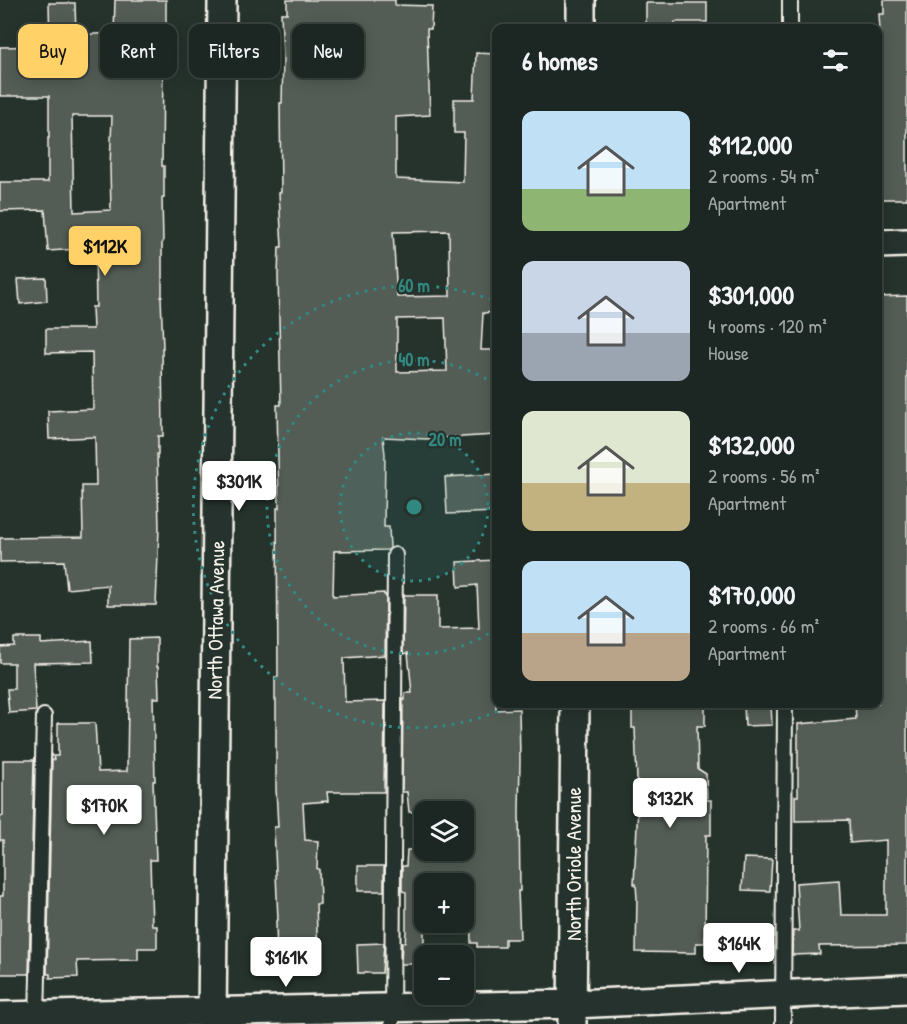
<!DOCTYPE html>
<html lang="en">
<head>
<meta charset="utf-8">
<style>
  :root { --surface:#1c2622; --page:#29322f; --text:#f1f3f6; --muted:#a0a5a5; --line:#3a4340; --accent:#ffd166 }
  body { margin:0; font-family:"Patrick Hand",sans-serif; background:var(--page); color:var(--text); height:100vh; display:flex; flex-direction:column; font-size:22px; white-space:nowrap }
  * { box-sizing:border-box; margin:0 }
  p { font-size:20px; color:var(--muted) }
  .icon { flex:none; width:33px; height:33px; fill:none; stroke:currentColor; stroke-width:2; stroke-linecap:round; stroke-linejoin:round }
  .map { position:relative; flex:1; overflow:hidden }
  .sheet { position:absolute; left:492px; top:24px; width:390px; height:684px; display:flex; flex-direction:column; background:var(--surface); border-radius:12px; box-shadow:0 3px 15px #0003,0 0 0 2px var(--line) }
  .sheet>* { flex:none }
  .guide { position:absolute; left:18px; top:24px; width:384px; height:54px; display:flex; gap:12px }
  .controls { position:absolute; left:414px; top:801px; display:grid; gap:12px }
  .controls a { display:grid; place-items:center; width:60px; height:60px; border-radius:12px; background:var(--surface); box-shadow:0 3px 15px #0003,0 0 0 2px var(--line); font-size:30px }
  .price { position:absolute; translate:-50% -51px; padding:0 14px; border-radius:6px; background:#fff; color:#222; font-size:20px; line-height:39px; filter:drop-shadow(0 2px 3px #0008) }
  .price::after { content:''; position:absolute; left:50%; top:36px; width:18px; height:14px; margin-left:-9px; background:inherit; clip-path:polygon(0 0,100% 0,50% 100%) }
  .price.current { background:var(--accent); color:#111 }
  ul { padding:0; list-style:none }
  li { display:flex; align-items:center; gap:18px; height:150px; padding:0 30px }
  li span { display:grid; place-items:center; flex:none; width:168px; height:120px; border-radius:12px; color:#555 }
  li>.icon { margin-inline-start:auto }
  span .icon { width:72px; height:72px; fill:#fffc; stroke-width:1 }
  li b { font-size:26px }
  h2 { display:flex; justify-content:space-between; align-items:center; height:72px; padding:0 30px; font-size:26px }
  .pill { padding:0 21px; border-radius:12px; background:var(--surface); box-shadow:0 3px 15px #0003,0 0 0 2px var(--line); font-size:21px; line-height:54px }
  .pill.current { background:var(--accent); color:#111 }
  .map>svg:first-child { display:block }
  .building { fill:#525c55; stroke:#f4f1e8; stroke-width:1.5; fill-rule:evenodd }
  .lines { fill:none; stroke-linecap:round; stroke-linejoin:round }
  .lane-casing { stroke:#f4f1e8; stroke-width:18 }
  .street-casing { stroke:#f4f1e8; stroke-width:32 }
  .lane { stroke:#26332d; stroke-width:14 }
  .street { stroke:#26332d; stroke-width:27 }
  .ring { fill:none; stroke:#318880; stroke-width:3; stroke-dasharray:3 6 }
  .labels { text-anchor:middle; stroke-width:4.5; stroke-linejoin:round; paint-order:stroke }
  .street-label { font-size:21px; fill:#f4f1e8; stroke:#26332d }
  .centre { fill:#318880; stroke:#26332d; stroke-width:3 }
  .ring-label { font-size:18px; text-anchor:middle; font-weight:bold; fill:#318880; stroke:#26332d; stroke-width:4.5; stroke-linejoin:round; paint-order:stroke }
</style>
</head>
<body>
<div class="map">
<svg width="907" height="1024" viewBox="0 0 907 1024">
  <rect width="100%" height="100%" fill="#26332d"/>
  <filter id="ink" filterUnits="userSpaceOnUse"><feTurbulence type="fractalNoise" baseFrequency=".0167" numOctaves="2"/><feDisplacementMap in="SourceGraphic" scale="12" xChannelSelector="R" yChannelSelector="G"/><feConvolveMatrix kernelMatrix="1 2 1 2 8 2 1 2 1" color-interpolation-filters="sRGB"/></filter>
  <g filter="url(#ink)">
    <path class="building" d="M115,0H166V64H163L162,166H164V198H162L163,242H162V296L161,297L163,348H162L163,436H158V454H157L159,528L156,605H108V585L67,589L64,561L0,562V538L83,537L82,486H96L95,437L49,439L48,411L93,409L92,352L46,353V329H93L92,307H96L95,248L48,251L45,210L0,211V182H48V138H49V96H0V47L50,46L49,3H75L76,35L114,33ZM72,116H112L110,167L111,210L74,212Z
      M287,0H395V5L432,6L431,29H427L430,115L396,117V179L463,182L464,133H454V99H474L476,53L496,54V312L483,313L481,350H496V435L426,439L383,437L385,454L384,527H389L390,548L388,550L334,551L333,596L384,593V595H386L385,655L344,658L345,702L385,701L384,792H327L328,801L303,803L305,840L318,841L317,869H319L320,904H316L318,959L277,961L276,921L278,920L274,827H278L276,788V700H275V677H278L277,508H279L277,405H281L278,276L279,247H282L279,193L281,192L280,103H282L283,58L281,13H287ZM449,231L450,296L397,297L393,232ZM445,318L447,371L397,372V319Z
      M884,0H907V199H878V52L881,51L879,14H884Z
      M646,3H707V22H675V28H646Z
      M46,278L47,301L20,304L18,279Z
      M907,296V945L819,946L820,954L792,955L793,931H799L796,883L839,880L841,915H886V840L850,843L849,820L795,821V796H798V724L856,719L855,704H878V297Z
      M496,474V512L447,514L445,477Z
      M496,560V710L519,709L520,760L519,811L520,891H518L520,939H505V947H477V943H471L470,892H464V884H424V964H401L402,942H405L406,932V892L402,891V866H406L407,850H464V812H409L407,792H402L403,700H405V693H412L408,653L403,654L404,595H438V629L479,628L477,585L458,587L457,562Z
      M14,638H41V644L92,641L93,662L33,663L36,711L9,713L7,689H14V663H0V647L14,646Z
      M157,638V667H158L159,698H153L155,781H153L156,860H150L152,926H157V948H138V960L77,961L78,977L50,978V974H47L52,760H54L53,756H58V723H95L98,772L127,771L129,639Z
      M632,704H683V706H705V726H697L698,769L706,774L707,800H711V835H706L705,943H696V953L636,952L637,899L636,884H634L638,806L635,728H632Z
      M744,704H771L772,725L745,726Z
      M3,760H34L29,974H0V896H3V840H0V817L3,816Z
      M744,858L772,859L770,891L742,890Z
      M358,866H384V891H358Z
      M749,930H775L774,955H748Z
      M384,943L382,973H358L357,944Z"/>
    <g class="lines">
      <defs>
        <path id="lane" d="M790,28V0
          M37,1020L44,716
          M392,1024L395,555
          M783,1024L785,704"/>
        <path id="street" d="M581,28V0
          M878,244L907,243
          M0,1016L573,1004L907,989
          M212,1024L222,0
          M572,1024L575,704"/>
      </defs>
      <use href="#lane" class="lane-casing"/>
      <use href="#street" class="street-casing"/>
      <use href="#lane" class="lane"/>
      <use href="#street" class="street"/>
    </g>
  </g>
  <circle cx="414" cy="507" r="74" fill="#318880" fill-opacity=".12"/>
  <g class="ring">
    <circle cx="414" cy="507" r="74"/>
    <path d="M496 629A147 147 0 1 1 496 385"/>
    <path d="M514 704A221 221 0 1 1 495 301"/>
  </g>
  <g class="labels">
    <g class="street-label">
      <text transform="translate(216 620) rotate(-89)" y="7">North Ottawa Avenue</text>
      <text transform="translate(574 864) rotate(-90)" y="7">North Oriole Avenue</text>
    </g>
  </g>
  <circle cx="414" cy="507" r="9" class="centre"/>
  <g class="ring-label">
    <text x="414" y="292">60 m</text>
    <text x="414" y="366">40 m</text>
    <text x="445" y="446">20 m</text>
  </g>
</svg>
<div class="controls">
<a><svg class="icon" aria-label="layers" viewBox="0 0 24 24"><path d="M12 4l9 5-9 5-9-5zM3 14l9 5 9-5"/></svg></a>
<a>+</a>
<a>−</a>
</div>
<b class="price current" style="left:105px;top:277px">$112K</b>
<b class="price" style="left:239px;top:512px">$301K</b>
<b class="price" style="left:670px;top:829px">$132K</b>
<b class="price" style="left:104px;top:836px">$170K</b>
<b class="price" style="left:739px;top:974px">$164K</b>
<b class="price" style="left:286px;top:988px">$161K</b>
<div class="guide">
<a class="pill current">Buy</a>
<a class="pill">Rent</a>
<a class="pill">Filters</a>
<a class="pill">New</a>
</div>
<section class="sheet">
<h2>6 homes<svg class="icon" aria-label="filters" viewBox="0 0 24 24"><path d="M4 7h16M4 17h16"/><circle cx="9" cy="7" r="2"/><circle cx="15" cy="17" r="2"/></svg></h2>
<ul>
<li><span style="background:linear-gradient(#bfe0f5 65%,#8fb573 0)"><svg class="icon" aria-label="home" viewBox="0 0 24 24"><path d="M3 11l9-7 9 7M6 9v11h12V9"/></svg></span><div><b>$112,000</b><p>2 rooms · 54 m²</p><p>Apartment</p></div></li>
<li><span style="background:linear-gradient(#c9d6e8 60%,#9aa5b1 0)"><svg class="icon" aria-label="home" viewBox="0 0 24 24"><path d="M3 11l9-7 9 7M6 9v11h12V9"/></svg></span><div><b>$301,000</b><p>4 rooms · 120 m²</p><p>House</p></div></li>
<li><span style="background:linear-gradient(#dfe7d0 60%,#c2b280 0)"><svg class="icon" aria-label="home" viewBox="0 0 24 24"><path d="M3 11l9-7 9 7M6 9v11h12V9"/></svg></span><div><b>$132,000</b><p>2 rooms · 56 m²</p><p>Apartment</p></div></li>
<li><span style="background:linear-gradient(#bfe0f5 60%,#b9a48a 0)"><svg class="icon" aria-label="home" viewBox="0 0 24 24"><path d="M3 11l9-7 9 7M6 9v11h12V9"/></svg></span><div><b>$170,000</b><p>2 rooms · 66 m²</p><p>Apartment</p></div></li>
</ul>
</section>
</div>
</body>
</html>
